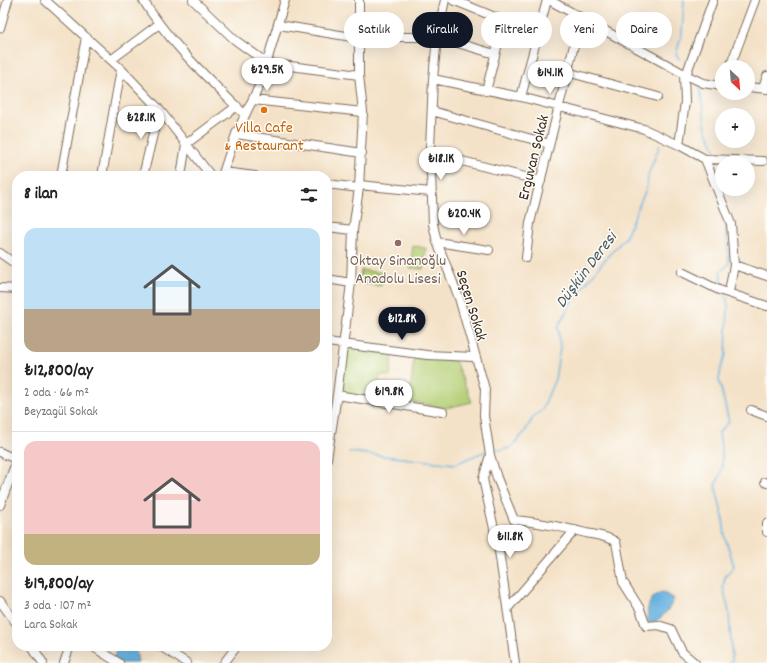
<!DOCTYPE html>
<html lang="tr">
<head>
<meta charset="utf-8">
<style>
  :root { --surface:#fff; --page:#f6f6f6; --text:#222; --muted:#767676; --line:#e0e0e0; --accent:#111827 }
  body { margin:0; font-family:Dekko,sans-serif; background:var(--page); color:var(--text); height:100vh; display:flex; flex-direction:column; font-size:15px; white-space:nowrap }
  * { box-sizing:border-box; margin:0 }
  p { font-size:13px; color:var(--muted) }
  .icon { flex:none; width:22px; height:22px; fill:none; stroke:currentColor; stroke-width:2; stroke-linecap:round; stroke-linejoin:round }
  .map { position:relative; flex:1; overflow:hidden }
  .sheet { position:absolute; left:12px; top:171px; width:320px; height:480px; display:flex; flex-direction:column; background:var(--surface); border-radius:16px; box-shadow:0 4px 16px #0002 }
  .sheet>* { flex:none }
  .hud { position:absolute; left:344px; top:12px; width:363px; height:36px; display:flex; gap:8px }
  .needle { width:26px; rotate:154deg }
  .fabs { position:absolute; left:715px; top:60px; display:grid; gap:8px }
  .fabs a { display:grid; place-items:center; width:40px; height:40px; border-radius:50%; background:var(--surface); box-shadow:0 4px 16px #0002; font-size:20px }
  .price { position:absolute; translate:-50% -34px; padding:0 9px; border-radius:14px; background:#fff; color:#222; font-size:13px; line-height:26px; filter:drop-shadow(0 1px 2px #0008) }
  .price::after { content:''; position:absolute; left:50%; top:24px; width:12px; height:9px; margin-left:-6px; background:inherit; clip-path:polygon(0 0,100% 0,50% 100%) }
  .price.selected { background:var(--accent); color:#fff }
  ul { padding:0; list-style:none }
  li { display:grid; align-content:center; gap:8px; height:212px; padding:0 12px }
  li+li { border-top:1px solid var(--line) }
  li span { display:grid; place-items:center; height:124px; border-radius:12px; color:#555 }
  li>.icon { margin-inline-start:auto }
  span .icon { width:72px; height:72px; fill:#fffc; stroke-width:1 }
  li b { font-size:17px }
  h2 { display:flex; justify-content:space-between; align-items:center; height:48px; padding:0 12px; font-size:17px }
  .chip { padding:0 14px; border-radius:18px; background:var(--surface); box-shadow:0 4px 16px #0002; font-size:14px; line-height:36px }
  .chip.selected { background:var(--accent); color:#fff }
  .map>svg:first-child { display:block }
  .green { fill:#b3cf75; stroke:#777c4a }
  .water { fill:#69b2e1; stroke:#526e80 }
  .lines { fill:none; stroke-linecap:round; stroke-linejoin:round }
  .stream { stroke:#69b2e1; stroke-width:1.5 }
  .minor-casing { stroke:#7c6a5a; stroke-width:10 }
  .minor { stroke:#fff; stroke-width:8 }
  .food-dot { fill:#e8710a; stroke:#fdfcf7; stroke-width:1.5 }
  .education-dot { fill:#8d6e63; stroke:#fdfcf7; stroke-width:1.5 }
  .labels { text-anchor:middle; stroke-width:3; stroke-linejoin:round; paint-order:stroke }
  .food-label { font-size:16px; fill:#c56008; stroke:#fdfcf7 }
  .street-label { font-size:16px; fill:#3b2a1e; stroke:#fdfcf7 }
  .education-label { font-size:16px; fill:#785e54; stroke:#fdfcf7 }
  .water-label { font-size:17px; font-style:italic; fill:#4b5a62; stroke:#fdfcf7 }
</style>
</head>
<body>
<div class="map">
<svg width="767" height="663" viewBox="0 0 767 663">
  <rect width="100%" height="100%" fill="#fdfcf7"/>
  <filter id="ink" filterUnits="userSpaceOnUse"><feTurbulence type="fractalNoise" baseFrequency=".025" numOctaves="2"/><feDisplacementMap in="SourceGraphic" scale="8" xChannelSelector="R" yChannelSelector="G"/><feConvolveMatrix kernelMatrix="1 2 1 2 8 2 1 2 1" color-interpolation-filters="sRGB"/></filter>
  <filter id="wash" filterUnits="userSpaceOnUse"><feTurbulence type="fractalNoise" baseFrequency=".012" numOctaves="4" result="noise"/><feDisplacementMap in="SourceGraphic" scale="16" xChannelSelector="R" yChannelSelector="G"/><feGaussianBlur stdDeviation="0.9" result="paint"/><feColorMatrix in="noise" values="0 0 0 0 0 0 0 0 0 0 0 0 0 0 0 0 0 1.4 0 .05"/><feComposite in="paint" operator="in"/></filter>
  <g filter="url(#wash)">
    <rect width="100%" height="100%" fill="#f4e2c8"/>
    <path class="green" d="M413,246L426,248L423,269L410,268Z
      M361,270L383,273L381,286L359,283Z
      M345,347L393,354L390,376L380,375L376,398L347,395L340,391Z
      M414,357L455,361L472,402L446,408L409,402Z"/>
    <path class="water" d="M662,592L674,599C669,610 661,621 649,623C645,611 649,596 662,592Z
      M122,646H133L136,650L138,663H112L116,651Z"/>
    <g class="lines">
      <path class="stream" d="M679,59L676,54L682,33L684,0
        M700,88L706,129L715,148V155
        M715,163L719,183
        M724,288L720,272L729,264L725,218
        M726,295L728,306L726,354L721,368L719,380L729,422L719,432C721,451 727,468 715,485L723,517L725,537L734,566L725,577L723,587L729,612L732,660L730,663
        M491,449L501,450L510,448L524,433L534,416L542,410L555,379L560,348L558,327L572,301L607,257L625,238L647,187L648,175L660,145
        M349,452L455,464L486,451"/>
    </g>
  </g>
  <g filter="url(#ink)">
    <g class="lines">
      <defs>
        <path id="minor" d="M45,0L121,69L159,109L211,176
          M143,0C170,44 209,79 245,115
          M193,0L235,40L267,63L359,75
          M445,0L437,37L433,79L430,148L433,224L437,242L459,298L485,389L484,416L490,455L497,478L514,520C539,522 562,527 586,533C596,535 607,536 616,542L623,582L640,609L646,626L658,625L671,629L682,652L695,663
          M453,0L537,34
          M549,0L686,75L703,83L722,86
          M279,25L352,37H437L495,54
          M0,28L8,0
          M111,60L159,24
          M730,67L755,0
          M567,72L658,97
          M686,75L713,0
          M433,79L521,97L644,129L679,145L705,159L731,224L734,265L729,292
          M748,87L767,89
          M763,88L767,76
          M486,91L504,20
          M521,97L547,0
          M253,100L363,112
          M432,111L549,144
          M236,134L362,153
          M679,145L685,102L684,74
          M430,153L541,181
          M705,159L763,161
          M224,172L255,176
          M61,176L86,37
          M102,176L121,69
          M143,176L159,109
          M181,176L186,144L237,106
          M222,176L236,134L261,82L285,0
          M327,184L359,188
          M359,185L431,192
          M327,227L353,230
          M437,242L489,250
          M0,253L17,265
          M526,258L530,223L581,17
          M734,265L767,276
          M682,272L719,290L767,306
          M327,279L351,283
          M0,288L17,289
          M327,342L427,355L475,357
          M337,395L443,412
          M751,410L767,416
          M0,452L17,460
          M490,455L483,479L499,551L515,663
          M327,459L337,395L351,283L353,230L359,188L363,112L359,75V0
          M765,482L767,483
          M0,505L17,460
          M767,523V532
          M0,601L17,624
          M508,608L575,530
          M32,646L43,663
          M92,646L119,663
          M160,646L187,663
          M64,663L70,646
          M224,663L237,646"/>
      </defs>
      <use href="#minor" class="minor-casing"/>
      <use href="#minor" class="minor"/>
    </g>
  </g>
  <circle class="food-dot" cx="264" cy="110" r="4"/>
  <circle class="education-dot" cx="398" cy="243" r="4"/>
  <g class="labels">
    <g class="food-label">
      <text x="264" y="132">Villa Cafe<tspan x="264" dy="18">&amp; Restaurant</tspan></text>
    </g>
    <g class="street-label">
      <text transform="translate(532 157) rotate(-76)" y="6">Erguvan Sokak</text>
      <text transform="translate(473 305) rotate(73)" y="6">Seçen Sokak</text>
    </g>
    <g class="education-label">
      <text x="398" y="265">Oktay Sinanoğlu<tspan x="398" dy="18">Anadolu Lisesi</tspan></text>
    </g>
    <g class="water-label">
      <text transform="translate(585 269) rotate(-53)" y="6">Düşkün Deresi</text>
    </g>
  </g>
</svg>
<div class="fabs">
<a><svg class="needle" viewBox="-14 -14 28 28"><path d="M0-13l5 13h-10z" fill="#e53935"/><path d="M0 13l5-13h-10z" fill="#767676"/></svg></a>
<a>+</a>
<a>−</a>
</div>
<b class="price" style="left:267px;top:92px">₺29.5K</b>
<b class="price" style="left:550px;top:95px">₺14.1K</b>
<b class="price" style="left:141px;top:140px">₺28.1K</b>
<b class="price" style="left:441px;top:181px">₺18.1K</b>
<b class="price" style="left:464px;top:236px">₺20.4K</b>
<b class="price selected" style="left:402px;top:341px">₺12.8K</b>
<b class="price" style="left:389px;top:414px">₺19.8K</b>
<b class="price" style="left:510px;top:559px">₺11.8K</b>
<div class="hud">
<a class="chip">Satılık</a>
<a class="chip selected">Kiralık</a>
<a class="chip">Filtreler</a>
<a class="chip">Yeni</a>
<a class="chip">Daire</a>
</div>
<section class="sheet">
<h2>8 ilan<svg class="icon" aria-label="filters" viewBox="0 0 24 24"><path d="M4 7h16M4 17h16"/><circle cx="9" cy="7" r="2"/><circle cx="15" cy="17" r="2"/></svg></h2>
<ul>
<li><span style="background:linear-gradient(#bfe0f5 65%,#b9a48a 0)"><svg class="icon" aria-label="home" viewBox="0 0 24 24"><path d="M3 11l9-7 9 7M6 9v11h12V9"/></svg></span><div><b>₺12,800/ay</b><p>2 oda · 66 m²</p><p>Beyzagül Sokak</p></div></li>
<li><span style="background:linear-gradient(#f6c9c9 75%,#c2b280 0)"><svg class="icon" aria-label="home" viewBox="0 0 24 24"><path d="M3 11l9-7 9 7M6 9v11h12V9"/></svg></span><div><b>₺19,800/ay</b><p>3 oda · 107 m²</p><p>Lara Sokak</p></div></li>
</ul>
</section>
</div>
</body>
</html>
